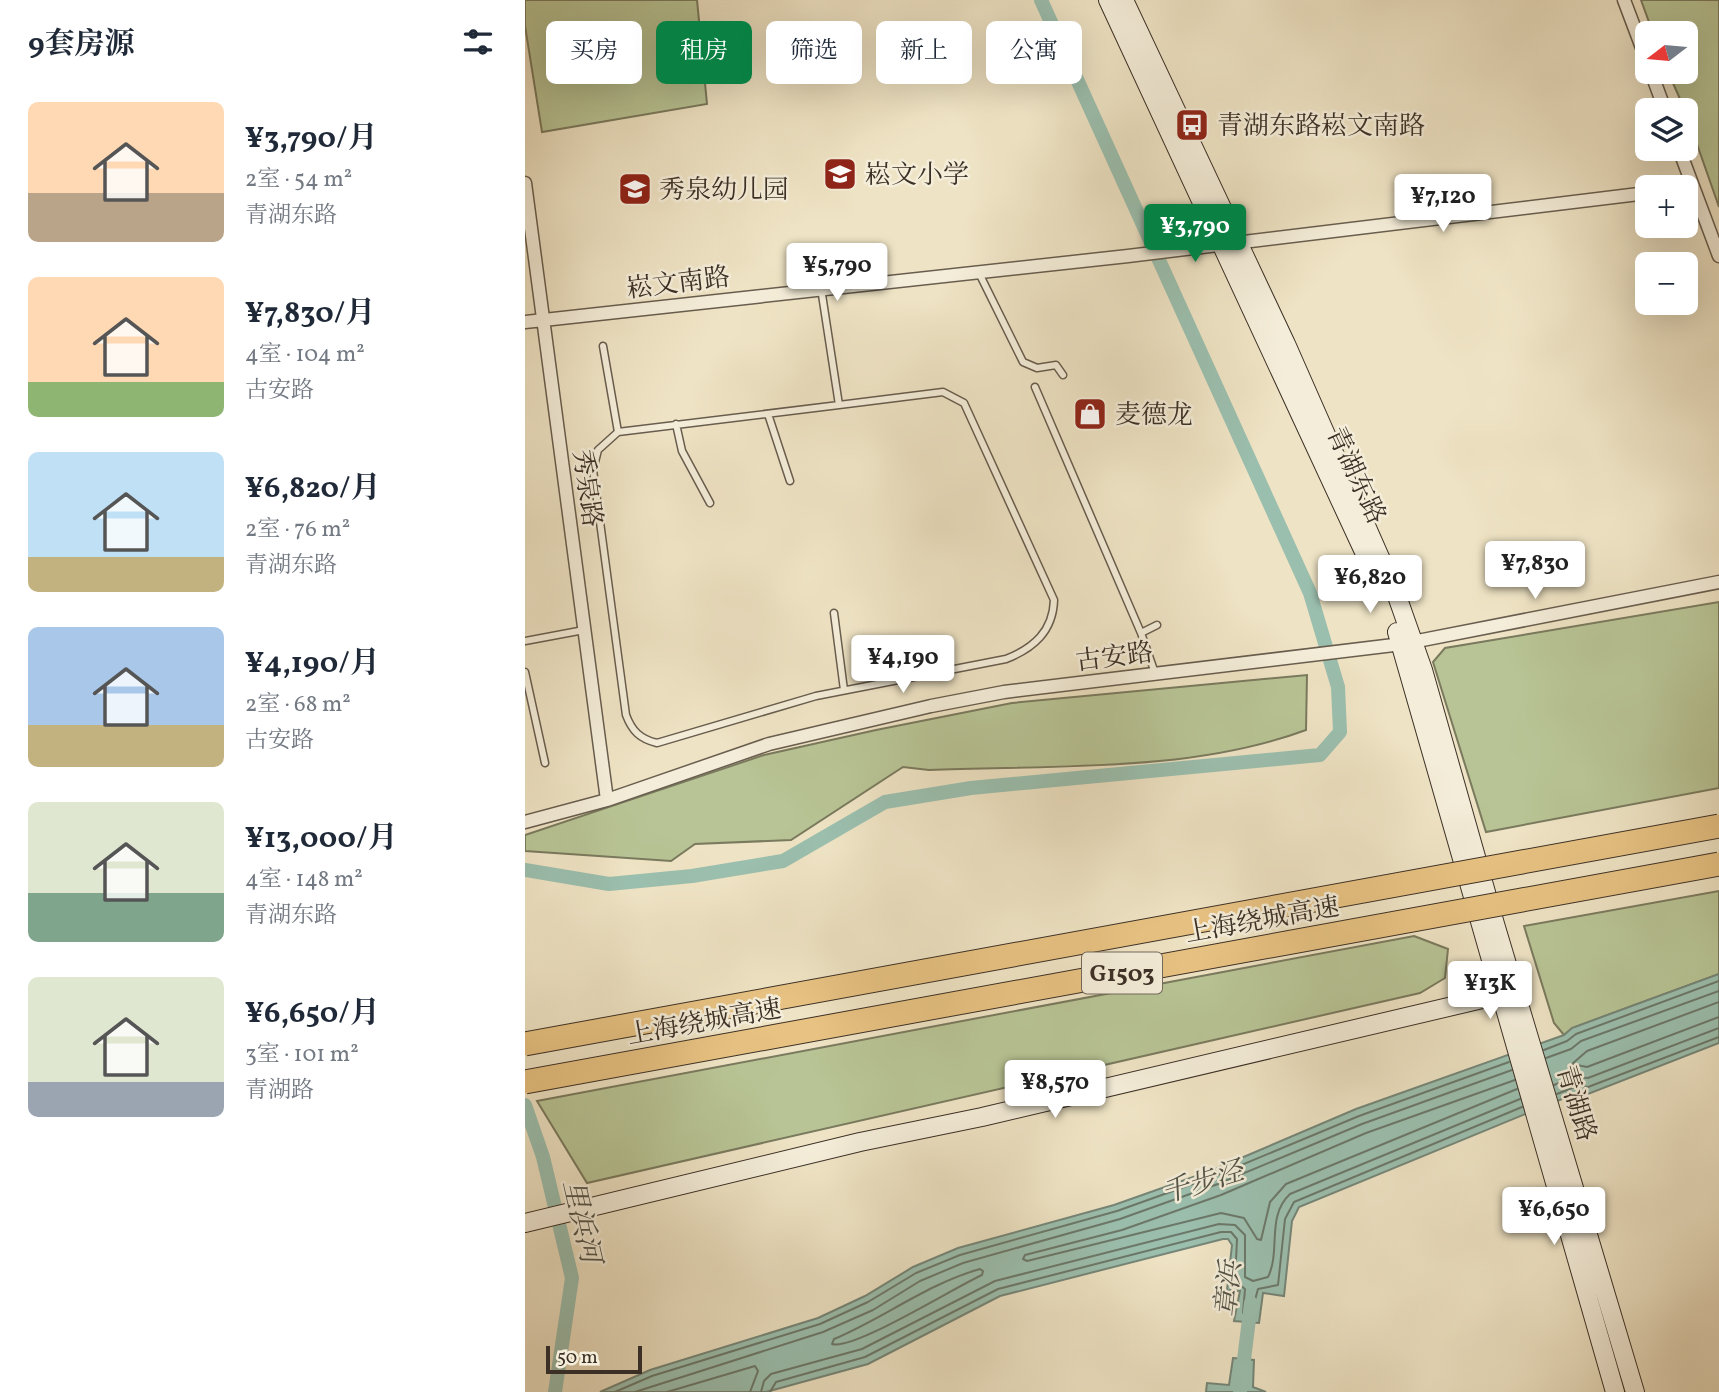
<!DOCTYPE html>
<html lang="zh">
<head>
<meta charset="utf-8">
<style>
  :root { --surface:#fff; --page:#f2f2f3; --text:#1f2937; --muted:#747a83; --accent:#0b8043 }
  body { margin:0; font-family:Vollkorn,"Noto Serif SC",serif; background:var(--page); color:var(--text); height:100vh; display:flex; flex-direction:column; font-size:26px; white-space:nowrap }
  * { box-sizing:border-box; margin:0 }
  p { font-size:23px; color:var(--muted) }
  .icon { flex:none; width:38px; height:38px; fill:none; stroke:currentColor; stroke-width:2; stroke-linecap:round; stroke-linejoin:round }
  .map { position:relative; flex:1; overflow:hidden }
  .details { display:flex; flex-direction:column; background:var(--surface); width:525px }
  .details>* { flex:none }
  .top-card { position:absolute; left:21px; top:21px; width:665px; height:63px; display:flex; gap:14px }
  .needle { width:46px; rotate:254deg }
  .controls { position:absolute; left:1110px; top:21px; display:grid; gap:14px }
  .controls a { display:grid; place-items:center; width:63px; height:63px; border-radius:10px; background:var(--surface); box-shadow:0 7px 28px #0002; font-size:35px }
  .scale { position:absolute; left:21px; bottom:18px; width:96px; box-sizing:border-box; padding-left:7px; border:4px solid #3c3026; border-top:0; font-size:19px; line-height:24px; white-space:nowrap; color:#3c3026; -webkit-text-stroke:5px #f4edd9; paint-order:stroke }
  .price { position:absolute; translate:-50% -60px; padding:0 16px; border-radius:7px; background:#fff; color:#222; font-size:23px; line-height:46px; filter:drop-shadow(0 2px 4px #0008) }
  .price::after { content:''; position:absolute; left:50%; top:42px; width:21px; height:16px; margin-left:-10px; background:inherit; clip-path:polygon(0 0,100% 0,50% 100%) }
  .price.selected { background:var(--accent); color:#fff }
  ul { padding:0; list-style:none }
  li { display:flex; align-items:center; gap:21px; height:175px; padding:0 28px }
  li span { display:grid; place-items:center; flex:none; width:196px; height:140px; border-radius:10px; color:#555 }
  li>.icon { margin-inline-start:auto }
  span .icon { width:84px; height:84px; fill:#fffc; stroke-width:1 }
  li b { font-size:30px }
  h2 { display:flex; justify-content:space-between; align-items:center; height:84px; padding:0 28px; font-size:30px }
  .chip { padding:0 24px; border-radius:10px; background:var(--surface); box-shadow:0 7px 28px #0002; font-size:24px; line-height:63px }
  .chip.selected { background:var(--accent); color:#fff }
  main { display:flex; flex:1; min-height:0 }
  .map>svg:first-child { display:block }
  .green { fill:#b8c495; stroke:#7a7a5e; stroke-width:2 }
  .water { fill:#9bbfae; stroke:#758678; stroke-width:2 }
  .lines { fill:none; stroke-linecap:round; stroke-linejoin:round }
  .shore { stroke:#6c786a; stroke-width:2 }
  .canal { stroke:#9bbfae; stroke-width:14 }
  .lane-casing { stroke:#685d4e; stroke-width:9 }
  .street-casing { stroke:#685d4e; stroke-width:15 }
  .secondary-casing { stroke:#3c3026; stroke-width:20 }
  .lane { stroke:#f4edd9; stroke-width:6 }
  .street { stroke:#f4edd9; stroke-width:12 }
  .secondary { stroke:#f4edd9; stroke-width:18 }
  .highway-bridge-casing { stroke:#3c3026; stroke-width:25; stroke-linecap:butt }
  .highway-bridge { stroke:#e7c282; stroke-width:23 }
  .labels { text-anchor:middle; stroke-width:5; stroke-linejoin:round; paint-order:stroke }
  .shield { fill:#f4edd9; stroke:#73695c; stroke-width:2 }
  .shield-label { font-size:24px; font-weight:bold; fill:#3c3026 }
  .poi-label { font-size:26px; fill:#3c3026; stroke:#f4edd9; text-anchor:start }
  .street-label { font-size:26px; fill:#3c3026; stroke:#f4edd9 }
  .water-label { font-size:28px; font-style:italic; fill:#545448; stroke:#f4edd9 }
</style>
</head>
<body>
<main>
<section class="details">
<h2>9套房源<svg class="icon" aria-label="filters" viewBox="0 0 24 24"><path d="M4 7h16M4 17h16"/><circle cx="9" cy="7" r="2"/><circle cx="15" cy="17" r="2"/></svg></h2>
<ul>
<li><span style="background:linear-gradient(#ffd9b3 65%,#b9a48a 0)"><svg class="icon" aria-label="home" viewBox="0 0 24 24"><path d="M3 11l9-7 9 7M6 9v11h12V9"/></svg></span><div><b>¥3,790/月</b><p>2室 · 54 m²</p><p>青湖东路</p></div></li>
<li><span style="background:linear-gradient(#ffd9b3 75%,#8fb573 0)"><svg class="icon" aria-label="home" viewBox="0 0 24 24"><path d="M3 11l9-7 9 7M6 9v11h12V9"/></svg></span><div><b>¥7,830/月</b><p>4室 · 104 m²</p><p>古安路</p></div></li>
<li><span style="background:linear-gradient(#bfe0f5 75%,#c2b280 0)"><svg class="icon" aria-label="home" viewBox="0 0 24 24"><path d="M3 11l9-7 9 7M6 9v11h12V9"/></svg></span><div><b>¥6,820/月</b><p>2室 · 76 m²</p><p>青湖东路</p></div></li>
<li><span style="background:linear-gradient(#a9c7e8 70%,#c2b280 0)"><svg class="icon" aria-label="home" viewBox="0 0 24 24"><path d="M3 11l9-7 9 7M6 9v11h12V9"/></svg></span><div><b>¥4,190/月</b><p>2室 · 68 m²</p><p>古安路</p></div></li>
<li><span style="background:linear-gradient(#dfe7d0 65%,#7fa58c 0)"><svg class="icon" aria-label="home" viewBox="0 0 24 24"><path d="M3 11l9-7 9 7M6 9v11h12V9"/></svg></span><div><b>¥13,000/月</b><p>4室 · 148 m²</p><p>青湖东路</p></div></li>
<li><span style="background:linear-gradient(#dfe7d0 75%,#9aa5b1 0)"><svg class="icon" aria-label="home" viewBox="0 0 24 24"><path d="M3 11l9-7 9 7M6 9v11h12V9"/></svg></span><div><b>¥6,650/月</b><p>3室 · 101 m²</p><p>青湖路</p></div></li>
</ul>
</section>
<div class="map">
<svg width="1194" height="1392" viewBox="0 0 1194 1392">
  <rect width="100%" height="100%" fill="#eee3c4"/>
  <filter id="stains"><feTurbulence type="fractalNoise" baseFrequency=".00286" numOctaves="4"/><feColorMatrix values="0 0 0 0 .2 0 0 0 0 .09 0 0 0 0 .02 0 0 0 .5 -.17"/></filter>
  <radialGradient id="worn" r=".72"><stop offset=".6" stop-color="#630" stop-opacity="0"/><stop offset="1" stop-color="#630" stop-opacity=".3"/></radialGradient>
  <path class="green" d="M0,0H172L182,104L17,132L0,26Z
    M1116,0H1194V207L1160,110L1143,72H1160V33H1128Z
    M1194,602V788L961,832L908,662L920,648Z
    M782,675L781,730C665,773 526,765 404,770L378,767L266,840L170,844L146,861L0,851V835L239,755L351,730L487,703Z
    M1194,891V974L1047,1028L1039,1035L1029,1023L999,926Z
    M889,936L923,949L920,978L895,993L62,1183L12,1101Z"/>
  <path class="water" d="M1194,974V1043L1063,1094L1054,1092L774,1207L767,1221L759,1296L738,1293L734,1323L709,1321L715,1291L702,1290L707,1245L703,1239H698L475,1296L343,1364L241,1392H75L125,1370L293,1318L340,1296L388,1267L433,1248L589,1205L688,1170L831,1109L1039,1035L1047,1028Z
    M708,1358L729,1360L728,1387L741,1392H681L682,1383L704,1385Z"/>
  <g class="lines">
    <path class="shore" d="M1194,1002L1062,1051L1047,1064L1062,1067L1194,1017
      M1019,1050L1042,1041L1051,1034L1194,981
      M1021,1058L1046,1049L1056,1041L1194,991
      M990,1080L841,1133L696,1195L597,1230L500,1255L498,1259L502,1261L696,1213L719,1218L732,1239L736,1240L745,1202L761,1184L992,1089
      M1029,1085L1050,1077L1063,1078L1194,1028
      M1032,1094L1052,1086L1063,1087L1194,1037
      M455,1269L458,1271L457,1275C430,1287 328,1351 307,1344L309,1339C359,1318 402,1284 455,1269Z
      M90,1392L127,1376L295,1324L343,1302L391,1273L435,1255L592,1211L690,1176L834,1116L984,1062
      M110,1392L298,1332L348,1310L395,1281L438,1263L595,1219L693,1184L837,1124L987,1070
      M142,1392L230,1366L233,1371L225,1392
      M236,1392L239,1381L246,1374L337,1349L470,1281L694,1224L710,1225L720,1235V1277L728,1281L743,1277C756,1251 741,1216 765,1194L995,1099
      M245,1392L251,1382L340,1357L473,1289L696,1232H706L712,1239L710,1281L720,1289L718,1313L726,1315L733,1289L753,1285L760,1219L769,1202L997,1107"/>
    <path class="canal" d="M0,870L84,884L167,876L258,861L360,802L446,788L795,755L815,732L813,687L785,593L516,0
      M0,1105L18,1157L47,1278L30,1392
      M715,1392L726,1303"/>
    <defs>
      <path id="lane" d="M453,271L498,362L512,368L531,365L538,375
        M296,288L314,405L418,392L439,403L529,600C528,631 509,648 481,659L291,696L132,743C115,739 107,731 101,715L68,470L73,450L93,432L314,405
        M78,346L93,432
        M510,387L616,633
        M243,414L265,481
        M151,424L157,451L185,503
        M309,613L319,690
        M0,641L59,630
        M0,672L20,763
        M630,673L616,633L632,625"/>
      <path id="street" d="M1099,0L1122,61
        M1126,72L1140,110
        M1154,149L1194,256
        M0,183L82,800
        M0,322L603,256L1122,193
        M0,822L82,800L244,744L406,706L479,692L877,644L1194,582"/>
      <path id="secondary" d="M583,0L840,554
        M599,0L761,344L872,596L898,670L970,924L1110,1392
        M872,632L1090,1392
        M0,1223L335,1142L457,1117L987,992"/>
    </defs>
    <use href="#lane" class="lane-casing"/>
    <use href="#street" class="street-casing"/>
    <use href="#secondary" class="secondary-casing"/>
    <use href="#lane" class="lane"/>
    <use href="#street" class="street"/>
    <use href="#secondary" class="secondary"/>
    <defs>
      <path id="highway-bridge" d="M0,1044L1194,826
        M0,1082L1194,864"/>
    </defs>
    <use href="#highway-bridge" class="highway-bridge-casing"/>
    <use href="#highway-bridge" class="highway-bridge"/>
  </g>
  <defs>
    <symbol id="bus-square" viewBox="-11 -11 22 22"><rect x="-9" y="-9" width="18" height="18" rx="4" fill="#8f2418" stroke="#f4edd9"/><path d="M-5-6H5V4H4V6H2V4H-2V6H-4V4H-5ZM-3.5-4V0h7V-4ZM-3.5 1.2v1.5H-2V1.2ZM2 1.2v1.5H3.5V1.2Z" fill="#fff"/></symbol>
    <symbol id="school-square" viewBox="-11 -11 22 22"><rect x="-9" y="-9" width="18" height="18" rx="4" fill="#8f2418" stroke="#f4edd9"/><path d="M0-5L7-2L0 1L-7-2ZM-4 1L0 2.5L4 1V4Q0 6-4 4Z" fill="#fff"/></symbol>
    <symbol id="shop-square" viewBox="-11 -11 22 22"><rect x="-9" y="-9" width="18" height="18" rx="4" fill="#8f2418" stroke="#f4edd9"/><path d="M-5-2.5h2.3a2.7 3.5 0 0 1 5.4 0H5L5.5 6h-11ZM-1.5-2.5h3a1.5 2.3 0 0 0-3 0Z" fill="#fff"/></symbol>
  </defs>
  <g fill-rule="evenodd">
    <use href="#bus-square" x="648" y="106" width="38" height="38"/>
    <use href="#school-square" x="296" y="155" width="38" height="38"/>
    <use href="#school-square" x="91" y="170" width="38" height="38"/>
    <use href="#shop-square" x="546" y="395" width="38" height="38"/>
  </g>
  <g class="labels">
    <rect class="shield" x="557" y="952.5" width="80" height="41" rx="5"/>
    <g class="shield-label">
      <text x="597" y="981">G1503</text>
    </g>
    <g class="poi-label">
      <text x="692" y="134">青湖东路崧文南路</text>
      <text x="340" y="183">崧文小学</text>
      <text x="134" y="198">秀泉幼儿园</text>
      <text x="590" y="423">麦德龙</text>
    </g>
    <g class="street-label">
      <text transform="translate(153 282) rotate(-7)" y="9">崧文南路</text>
      <text transform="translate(832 475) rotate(65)" y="9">青湖东路</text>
      <text transform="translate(63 488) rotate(82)" y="9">秀泉路</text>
      <text transform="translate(589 656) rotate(-7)" y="9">古安路</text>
      <text transform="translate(737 919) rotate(-10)" y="9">上海绕城高速</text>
      <text transform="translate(179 1021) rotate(-10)" y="9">上海绕城高速</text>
      <text transform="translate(1052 1103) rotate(73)" y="9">青湖路</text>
    </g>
    <g class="water-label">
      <text transform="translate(677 1181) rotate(-17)" y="10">千步泾</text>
      <text transform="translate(58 1221) rotate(77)" y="10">里浜河</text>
      <text transform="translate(702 1289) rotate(-84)" y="10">章浜</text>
    </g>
  </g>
  <rect width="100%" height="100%" filter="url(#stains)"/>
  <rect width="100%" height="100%" fill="url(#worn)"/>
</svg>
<div class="controls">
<a><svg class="needle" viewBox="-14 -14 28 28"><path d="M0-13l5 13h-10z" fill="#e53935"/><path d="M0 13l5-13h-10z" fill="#747a83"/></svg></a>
<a><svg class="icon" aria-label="layers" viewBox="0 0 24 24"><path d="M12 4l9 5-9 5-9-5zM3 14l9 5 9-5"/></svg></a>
<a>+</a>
<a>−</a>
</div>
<div class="scale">50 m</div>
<b class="price" style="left:918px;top:234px">¥7,120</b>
<b class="price selected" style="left:670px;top:264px">¥3,790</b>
<b class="price" style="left:312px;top:303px">¥5,790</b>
<b class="price" style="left:1010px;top:601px">¥7,830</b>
<b class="price" style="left:845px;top:615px">¥6,820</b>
<b class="price" style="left:378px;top:695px">¥4,190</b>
<b class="price" style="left:965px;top:1021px">¥13K</b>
<b class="price" style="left:530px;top:1120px">¥8,570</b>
<b class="price" style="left:1029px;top:1247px">¥6,650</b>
<div class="top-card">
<a class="chip">买房</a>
<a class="chip selected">租房</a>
<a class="chip">筛选</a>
<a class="chip">新上</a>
<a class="chip">公寓</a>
</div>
</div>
</main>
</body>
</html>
